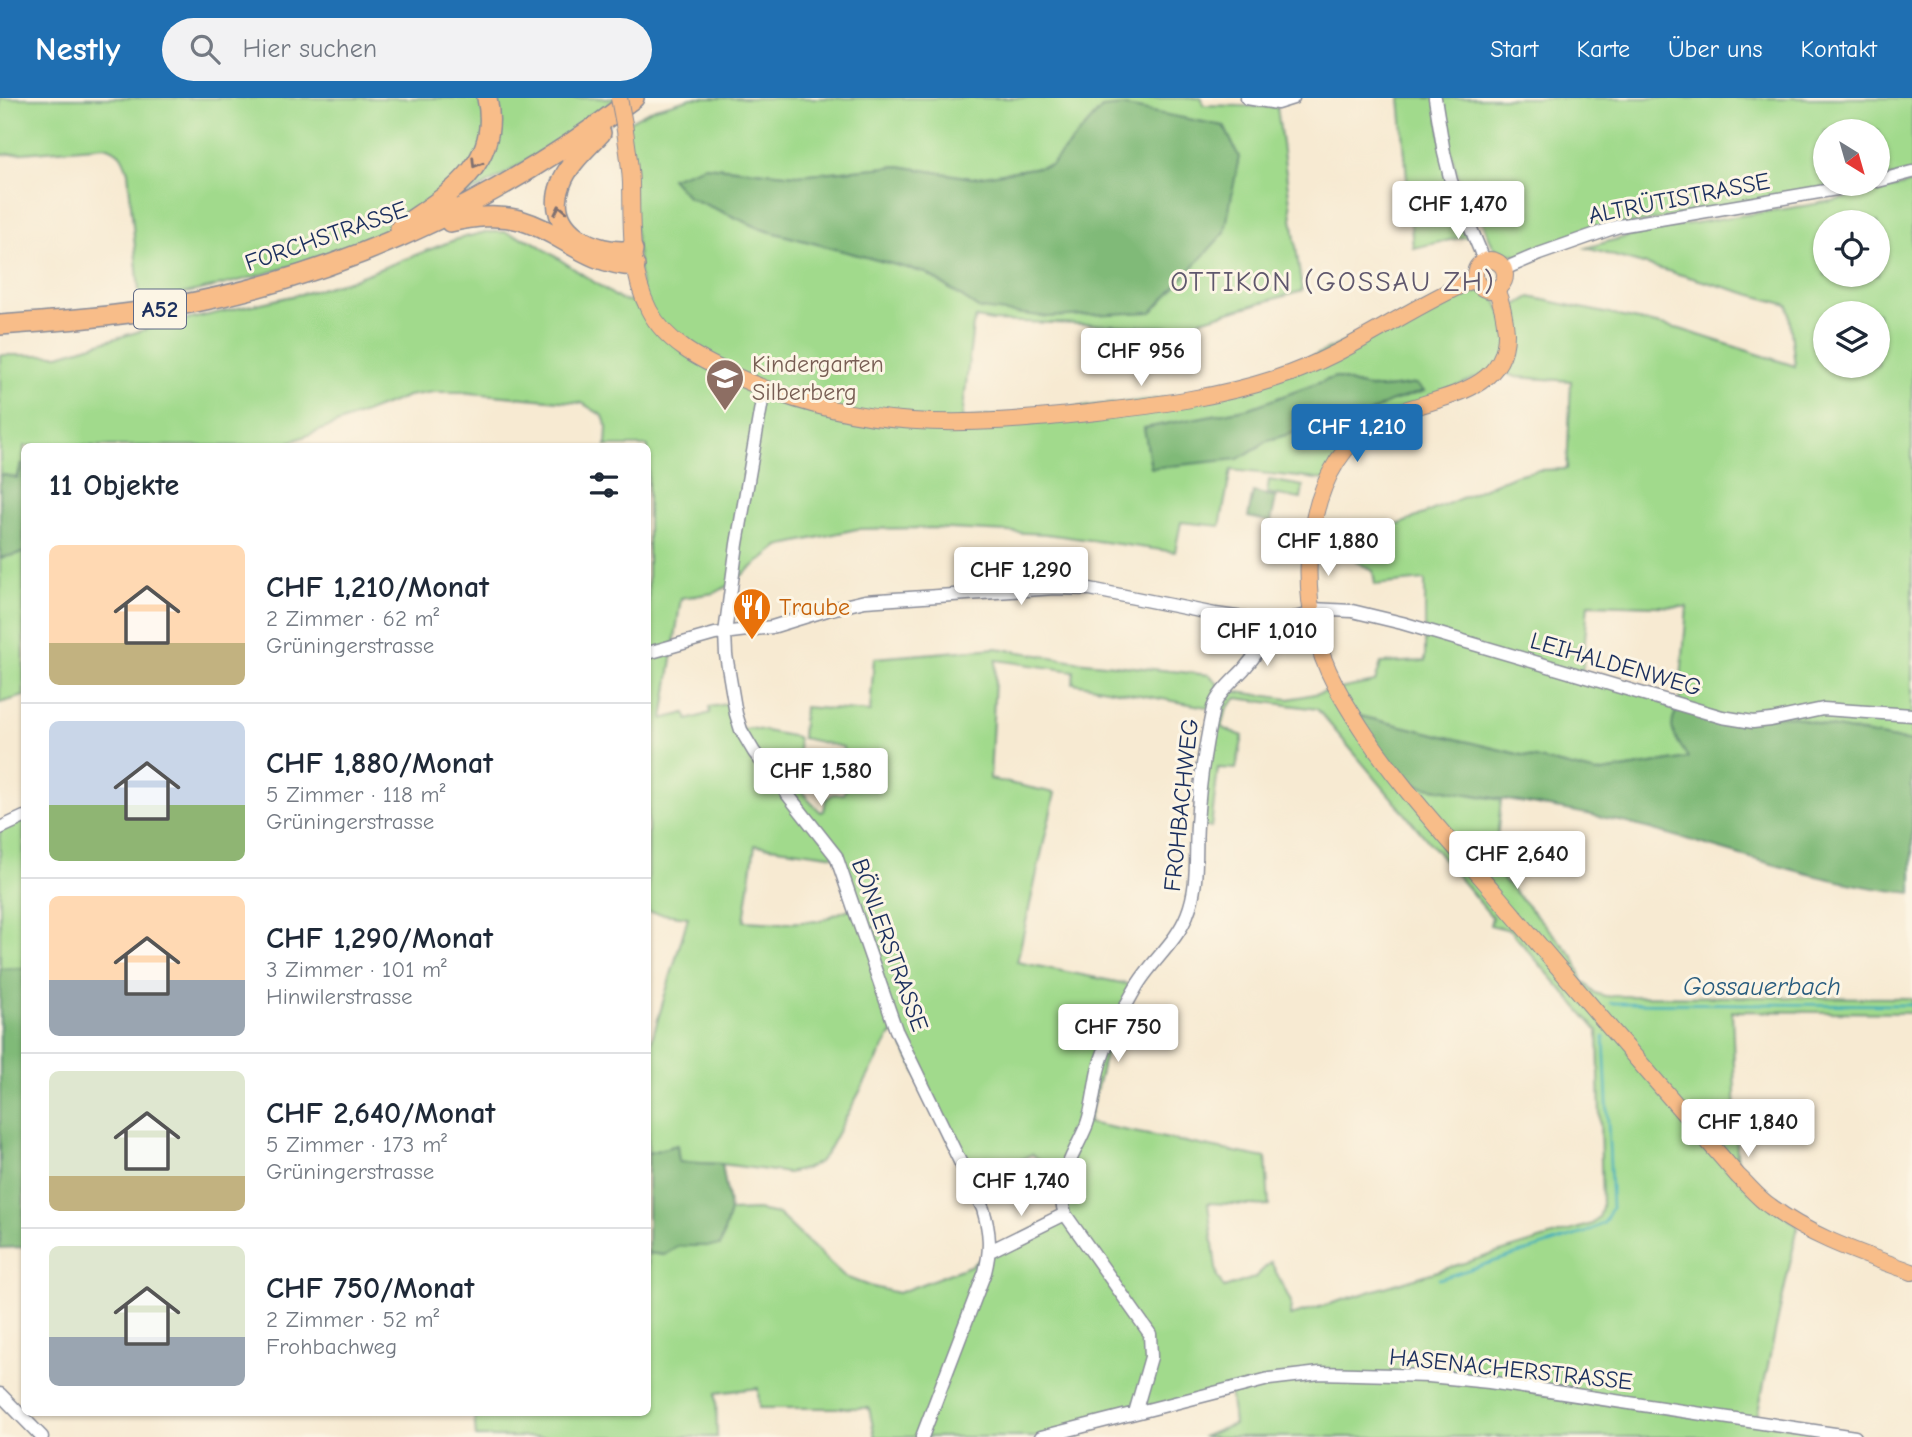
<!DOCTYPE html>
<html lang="de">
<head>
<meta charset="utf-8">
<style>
  :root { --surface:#fff; --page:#f2f2f3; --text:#1f2937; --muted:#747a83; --line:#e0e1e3; --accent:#1f6fb2 }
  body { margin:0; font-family:"Comic Neue",sans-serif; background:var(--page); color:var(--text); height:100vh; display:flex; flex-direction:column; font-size:26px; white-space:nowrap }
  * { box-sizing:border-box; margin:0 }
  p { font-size:23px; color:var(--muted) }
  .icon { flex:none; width:38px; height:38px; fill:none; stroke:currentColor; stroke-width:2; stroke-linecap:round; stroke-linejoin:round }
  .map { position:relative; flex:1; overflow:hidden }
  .sheet { position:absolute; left:21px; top:345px; width:630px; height:973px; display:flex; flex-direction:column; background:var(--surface); border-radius:10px; box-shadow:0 2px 5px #0004 }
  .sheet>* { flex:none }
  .needle { width:46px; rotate:143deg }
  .controls { position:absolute; left:1813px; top:21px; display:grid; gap:14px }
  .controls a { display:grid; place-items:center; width:77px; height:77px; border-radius:50%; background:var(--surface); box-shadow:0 2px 5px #0004; font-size:35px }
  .price { position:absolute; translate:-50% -60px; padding:0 16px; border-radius:7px; background:#fff; color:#222; font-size:23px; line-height:46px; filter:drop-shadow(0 2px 4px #0008) }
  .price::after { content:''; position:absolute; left:50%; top:42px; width:21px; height:16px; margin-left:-10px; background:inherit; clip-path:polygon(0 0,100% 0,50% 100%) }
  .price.active { background:var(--accent); color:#fff }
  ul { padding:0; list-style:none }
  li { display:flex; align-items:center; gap:21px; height:175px; padding:0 28px }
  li+li { border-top:2px solid var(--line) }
  li span { display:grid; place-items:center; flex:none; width:196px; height:140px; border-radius:10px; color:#555 }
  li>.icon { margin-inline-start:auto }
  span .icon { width:84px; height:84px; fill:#fffc; stroke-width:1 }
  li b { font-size:30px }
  h2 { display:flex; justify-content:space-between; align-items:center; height:84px; padding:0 28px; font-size:30px }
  header { display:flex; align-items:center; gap:42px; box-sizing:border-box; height:98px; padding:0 35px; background:var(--accent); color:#fff }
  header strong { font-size:33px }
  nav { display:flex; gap:38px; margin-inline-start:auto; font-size:24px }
  .search { width:490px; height:63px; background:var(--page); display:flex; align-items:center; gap:18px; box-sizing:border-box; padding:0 24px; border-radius:38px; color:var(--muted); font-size:26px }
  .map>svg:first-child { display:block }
  .green { fill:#a1da8c; stroke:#5e8475; stroke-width:2; fill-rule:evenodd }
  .forest { fill:#80ba78; stroke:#4e746b; stroke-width:2 }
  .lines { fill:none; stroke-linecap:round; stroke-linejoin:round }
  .stream { stroke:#3dadba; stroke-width:2.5 }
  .minor-casing { stroke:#898c98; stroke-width:15 }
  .major-casing { stroke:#898c98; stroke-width:18 }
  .highway-casing { stroke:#898c98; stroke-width:22 }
  .minor { stroke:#fff; stroke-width:12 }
  .major { stroke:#f8bd89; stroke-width:16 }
  .highway { stroke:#f8bd89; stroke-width:19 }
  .major-bridge-casing { stroke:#898c98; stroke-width:18; stroke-linecap:butt }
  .major-bridge { stroke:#f8bd89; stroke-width:16 }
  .oneway { stroke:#7e6f71 }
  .labels { text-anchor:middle; stroke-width:6; stroke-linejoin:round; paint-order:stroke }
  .shield { fill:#fcf5e5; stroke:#5e6a86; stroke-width:2 }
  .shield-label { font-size:23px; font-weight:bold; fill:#1b2f5e }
  .street-label { font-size:24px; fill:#1b2f5e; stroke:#fcf5e5 }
  .education-label { font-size:24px; fill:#785e54; stroke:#fcf5e5; text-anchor:start }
  .food-label { font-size:24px; fill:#c56008; stroke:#fcf5e5; text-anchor:start }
  .water-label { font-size:26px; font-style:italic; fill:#275b7e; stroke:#fcf5e5 }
  .quarter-label { font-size:28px; letter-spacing:2px; fill:#5f576d; stroke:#fcf5e5 }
</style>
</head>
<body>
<header>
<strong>Nestly</strong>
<div class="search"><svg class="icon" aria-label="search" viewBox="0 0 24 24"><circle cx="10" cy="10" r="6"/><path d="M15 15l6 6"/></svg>Hier suchen</div>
<nav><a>Start</a><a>Karte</a><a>Über uns</a><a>Kontakt</a></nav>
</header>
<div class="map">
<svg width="1912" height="1339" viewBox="0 0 1912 1339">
  <rect width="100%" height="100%" fill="#fcf5e5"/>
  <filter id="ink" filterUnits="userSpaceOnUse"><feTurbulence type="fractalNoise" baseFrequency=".0143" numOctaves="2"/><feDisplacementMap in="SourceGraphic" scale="14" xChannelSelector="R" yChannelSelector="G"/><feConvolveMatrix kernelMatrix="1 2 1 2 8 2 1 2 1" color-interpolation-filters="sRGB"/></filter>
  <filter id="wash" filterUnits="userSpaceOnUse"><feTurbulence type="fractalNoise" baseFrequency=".00686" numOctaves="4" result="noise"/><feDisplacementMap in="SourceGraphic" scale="28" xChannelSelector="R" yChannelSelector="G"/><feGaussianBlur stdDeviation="1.57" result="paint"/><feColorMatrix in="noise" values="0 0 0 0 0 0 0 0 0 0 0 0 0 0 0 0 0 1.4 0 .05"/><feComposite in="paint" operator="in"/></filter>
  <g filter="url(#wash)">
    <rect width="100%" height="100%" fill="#f7ead2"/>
    <path class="green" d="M0,0H618C573,32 529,64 480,90C373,148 259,183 140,204L128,74C123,59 121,53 105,48L0,57Z
      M692,0H1202L1203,7L1277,9L1302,193L1176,229L992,223L976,220L973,227L962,321L1235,293L1477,185L1480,189L1491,192L1504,219L1515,208L1530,199L1680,231L1795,268L1788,207L1586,150C1692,117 1805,115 1912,85V644L1825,628L1791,618L1688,660L1597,675L1353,616L1404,689L1416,687L1501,702L1494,771L1574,859L1583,883L1595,895L1605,898L1912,900V915L1732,913L1738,1078L1798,1128L1756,1323L1855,1339H1202L1234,1326L1230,1291L1041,1339H875L869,1310H759L758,1290L716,1295L717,1339H476L474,1314H648V1155L664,1157L678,1148H720L730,1113L757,1112L778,1116L845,1179L869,1188L898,1195L972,1167L990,1153L1064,1116L1062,1081L1032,1056L971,1087L896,933L890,938L826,1056L818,1065L805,1071L788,1075L722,1066L679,1064L677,1047L648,1055V955L688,819L648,814V348H606L607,329L603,318L582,305L459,294H433L408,298L280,348H24V367H21L17,380L0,376V257H59L147,231L305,195L351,182L457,141L486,134H505L532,143L621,202L629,203L642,198L624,26L655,10ZM1102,10L980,211L926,175L764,132L688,99L672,81L706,68L797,77L899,68L972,80L1052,67ZM1825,124H1878V177H1825ZM1825,215H1878V268H1825ZM1496,271L1516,279L1571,283L1567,371L1539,372L1515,377L1356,445L1355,463L1373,473L1375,487L1425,482V563L1381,565L1375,584L1289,601L1223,592L1210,577L1076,563L996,550L874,560L870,614L804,609L802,640L843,649L846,689L844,696H833L826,701L824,713L821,714C816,709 808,703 805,697C796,681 802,657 797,639L750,630L741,632L733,605L709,609L710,615L688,622L685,615L663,621L681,500L715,495L731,486L779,448L857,431L930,430L1046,436L1175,454L1181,424L1220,428L1231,372L1327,382L1386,319ZM1335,279C1371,293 1378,292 1416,286L1423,293L1387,305L1353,325L1337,322L1269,342L1247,357L1151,369L1144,330L1250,310ZM1588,506L1687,509L1679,606L1582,578ZM996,562L1074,573L1073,585L1212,610L1197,726L1211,730L1218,670L1236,671L1243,638L1222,630L1227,610L1237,600L1317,611L1492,819L1490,827L1510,832L1598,933L1602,1109L1599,1120L1592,1126L1290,1218L1291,1204L1271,1164L1254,1180L1224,1190L1217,1178L1208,1105L1269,1108L1266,1060L1088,1025L1108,945L1137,888L1017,864L1055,695L990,681ZM755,747L836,758L854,809L819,823L783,825L744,823Z
      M1400,0H1912V74L1878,82V33H1825V86H1864L1620,128L1517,159L1515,156L1504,157C1488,149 1490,136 1482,122C1473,104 1461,88 1455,69C1448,46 1447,24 1437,2L1442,47L1473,137L1413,150Z
      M1269,382L1303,388L1301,401L1267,395Z
      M24,450V598L0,605V460L23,455Z
      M24,719V870L0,871V730Z"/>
    <path class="forest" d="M1122,8L1224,28L1239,59L1225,134L1152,214L1048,219L980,211L926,175L764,132L688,99L671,80L705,68L797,77L899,68L972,80L1051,67L1102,10Z
      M1335,279C1371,293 1378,292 1416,286L1424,293L1387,305L1353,325L1337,322L1269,342L1238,361L1151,370L1144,330L1250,310Z
      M22,366L24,367V450L23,455L0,460V376L17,380Z
      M1253,394L1276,399L1271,424L1248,419Z
      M1679,607L1722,619L1791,618L1825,628L1912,644V795C1820,786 1731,752 1642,729C1569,709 1491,701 1416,687L1404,689L1352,616L1597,675L1688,660C1675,637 1665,633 1679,607Z
      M24,870V1149L0,1150V871Z
      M677,1047L679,1064L722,1066L730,1113L720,1148H678L664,1157L648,1155V1055Z"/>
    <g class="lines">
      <path class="stream" d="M1611,905L1912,907
        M1439,1181L1587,1134L1604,1125L1612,1110L1604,939"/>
    </g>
  </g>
  <g filter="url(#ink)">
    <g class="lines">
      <defs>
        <path id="minor" d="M1247,0L1277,5L1293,0
          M1435,0L1444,55L1451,83L1484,162
          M1878,83L1912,74
          M1504,171L1539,156L1619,128L1866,86
          M764,291L737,446L725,535L726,557L736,616L741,632L754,654L836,758L896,932L983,1111C990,1134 991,1151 985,1174L922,1339
          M1311,511L1352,513L1402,525L1722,619L1753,624L1771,622L1823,611L1912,617
          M648,555L715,536L772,529L827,512L865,503L1055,490L1090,491L1215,516L1265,523H1280L1312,516
          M0,730L24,719
          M990,1153L1065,1116
          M0,1296L42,1339
          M1135,1315L1151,1259L1150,1236L1065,1116C1053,1081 1075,1057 1087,1026C1093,1009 1094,991 1098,973C1104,947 1124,910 1138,886C1153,862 1177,843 1187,817C1199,788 1195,757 1197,727C1199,688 1205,648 1213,610C1219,594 1232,584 1244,571C1257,557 1265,542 1271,523
          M1041,1339L1269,1281L1320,1275L1429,1278L1489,1284L1855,1339"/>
        <path id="major" d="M624,26C627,46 630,65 631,85C632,128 629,173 649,212C666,245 701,262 733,277C858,335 964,329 1097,314C1158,307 1219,299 1277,280C1348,257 1407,210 1475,181
          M1475 177a15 15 0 1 1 30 0a15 15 0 1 1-30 0Z
          M1496,191C1502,205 1505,220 1506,235C1507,303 1418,298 1375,325C1309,368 1300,463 1315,533C1323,571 1344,604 1365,636C1405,695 1453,746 1499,800C1578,893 1658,986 1738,1078C1749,1088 1758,1100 1770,1108C1812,1140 1863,1156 1912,1174"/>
        <path id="highway" d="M601,35C586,51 568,66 561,86C543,132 595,158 633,152
          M450,124C474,119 496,116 520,122C564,135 583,165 635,168
          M400,130C447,97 502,68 487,0
          M0,227C57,223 113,219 169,209C340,179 496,105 634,0"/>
      </defs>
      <use href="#minor" class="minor-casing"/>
      <use href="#major" class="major-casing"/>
      <use href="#highway" class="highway-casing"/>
      <use href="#minor" class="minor"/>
      <use href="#major" class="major"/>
      <use href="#highway" class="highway"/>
      <defs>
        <path id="major-bridge" d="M619,0L624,26"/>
      </defs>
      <use href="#major-bridge" class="major-bridge-casing"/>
      <use href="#major-bridge" class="major-bridge"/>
    </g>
    <defs><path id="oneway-chevron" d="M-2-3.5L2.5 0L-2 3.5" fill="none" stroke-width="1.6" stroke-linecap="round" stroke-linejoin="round" transform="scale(1.75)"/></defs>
    <g class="oneway">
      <use href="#oneway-chevron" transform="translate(476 65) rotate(122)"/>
      <use href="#oneway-chevron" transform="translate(560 112) rotate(-102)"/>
    </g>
  </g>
  <defs>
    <symbol id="school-pin" viewBox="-11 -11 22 30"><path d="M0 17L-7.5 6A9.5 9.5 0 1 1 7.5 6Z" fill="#8d6e63" stroke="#fcf5e5"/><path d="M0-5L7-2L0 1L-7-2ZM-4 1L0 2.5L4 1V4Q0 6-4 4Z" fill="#fff"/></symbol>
    <symbol id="restaurant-pin" viewBox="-11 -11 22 30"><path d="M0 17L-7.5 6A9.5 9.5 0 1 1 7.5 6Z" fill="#e8710a" stroke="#fcf5e5"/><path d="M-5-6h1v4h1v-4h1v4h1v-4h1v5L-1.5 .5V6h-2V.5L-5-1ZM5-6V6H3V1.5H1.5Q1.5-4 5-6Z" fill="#fff"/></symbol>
  </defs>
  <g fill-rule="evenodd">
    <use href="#school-pin" x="703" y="258" width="44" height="60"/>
    <use href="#restaurant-pin" x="730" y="487" width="44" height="60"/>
  </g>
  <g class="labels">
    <rect class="shield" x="134" y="191.5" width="52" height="39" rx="5"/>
    <g class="shield-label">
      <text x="160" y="219">A52</text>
    </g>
    <g class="street-label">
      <text transform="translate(1679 100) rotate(-11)" y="8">ALTRÜTISTRASSE</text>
      <text transform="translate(326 138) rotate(-19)" y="8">FORCHSTRASSE</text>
      <text transform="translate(1616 566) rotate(16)" y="8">LEIHALDENWEG</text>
      <text transform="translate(1181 707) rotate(-84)" y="8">FROHBACHWEG</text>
      <text transform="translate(890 847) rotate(70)" y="8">BÖNLERSTRASSE</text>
      <text transform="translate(1511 1271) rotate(6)" y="8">HASENACHERSTRASSE</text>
    </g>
    <g class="education-label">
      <text x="752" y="274">Kindergarten<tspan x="752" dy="28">Silberberg</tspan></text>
    </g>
    <g class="food-label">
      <text x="779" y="517">Traube</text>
    </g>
    <g class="water-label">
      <text x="1762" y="897">Gossauerbach</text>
    </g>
    <g class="quarter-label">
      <text x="1333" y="193">OTTIKON (GOSSAU ZH)</text>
    </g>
  </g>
</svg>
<div class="controls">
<a><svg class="needle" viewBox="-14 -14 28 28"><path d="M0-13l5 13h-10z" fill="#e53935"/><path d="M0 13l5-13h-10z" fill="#747a83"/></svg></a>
<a><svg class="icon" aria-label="locate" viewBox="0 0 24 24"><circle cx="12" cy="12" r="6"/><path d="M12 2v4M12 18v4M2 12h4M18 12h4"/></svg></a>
<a><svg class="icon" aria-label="layers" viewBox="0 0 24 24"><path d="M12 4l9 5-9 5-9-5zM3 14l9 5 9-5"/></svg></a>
</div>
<b class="price" style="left:1458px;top:143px">CHF 1,470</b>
<b class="price" style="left:1141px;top:290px">CHF 956</b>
<b class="price active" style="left:1357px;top:366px">CHF 1,210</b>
<b class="price" style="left:1328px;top:480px">CHF 1,880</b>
<b class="price" style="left:1021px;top:509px">CHF 1,290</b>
<b class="price" style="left:1267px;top:570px">CHF 1,010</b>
<b class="price" style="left:821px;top:710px">CHF 1,580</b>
<b class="price" style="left:1517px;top:793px">CHF 2,640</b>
<b class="price" style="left:1118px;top:966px">CHF 750</b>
<b class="price" style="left:1748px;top:1061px">CHF 1,840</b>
<b class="price" style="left:1021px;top:1120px">CHF 1,740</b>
<section class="sheet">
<h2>11 Objekte<svg class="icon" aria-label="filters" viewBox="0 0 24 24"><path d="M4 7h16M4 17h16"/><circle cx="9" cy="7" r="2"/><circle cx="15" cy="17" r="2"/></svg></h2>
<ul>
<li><span style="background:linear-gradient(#ffd9b3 70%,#c2b280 0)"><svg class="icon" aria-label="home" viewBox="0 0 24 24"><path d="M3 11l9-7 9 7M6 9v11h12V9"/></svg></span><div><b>CHF 1,210/Monat</b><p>2 Zimmer · 62 m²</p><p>Grüningerstrasse</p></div></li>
<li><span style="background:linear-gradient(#c9d6e8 60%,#8fb573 0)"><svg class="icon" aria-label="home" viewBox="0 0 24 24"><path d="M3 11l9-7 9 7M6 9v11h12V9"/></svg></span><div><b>CHF 1,880/Monat</b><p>5 Zimmer · 118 m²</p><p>Grüningerstrasse</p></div></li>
<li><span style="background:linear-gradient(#ffd9b3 60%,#9aa5b1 0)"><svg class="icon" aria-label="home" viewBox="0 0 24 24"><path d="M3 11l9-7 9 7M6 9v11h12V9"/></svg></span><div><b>CHF 1,290/Monat</b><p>3 Zimmer · 101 m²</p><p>Hinwilerstrasse</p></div></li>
<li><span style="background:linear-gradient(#dfe7d0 75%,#c2b280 0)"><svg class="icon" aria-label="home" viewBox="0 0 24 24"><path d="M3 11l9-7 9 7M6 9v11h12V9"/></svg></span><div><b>CHF 2,640/Monat</b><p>5 Zimmer · 173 m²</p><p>Grüningerstrasse</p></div></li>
<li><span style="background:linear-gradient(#dfe7d0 65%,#9aa5b1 0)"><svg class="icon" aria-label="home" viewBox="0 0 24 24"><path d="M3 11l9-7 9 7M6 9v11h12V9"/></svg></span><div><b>CHF 750/Monat</b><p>2 Zimmer · 52 m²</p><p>Frohbachweg</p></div></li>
</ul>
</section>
</div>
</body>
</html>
